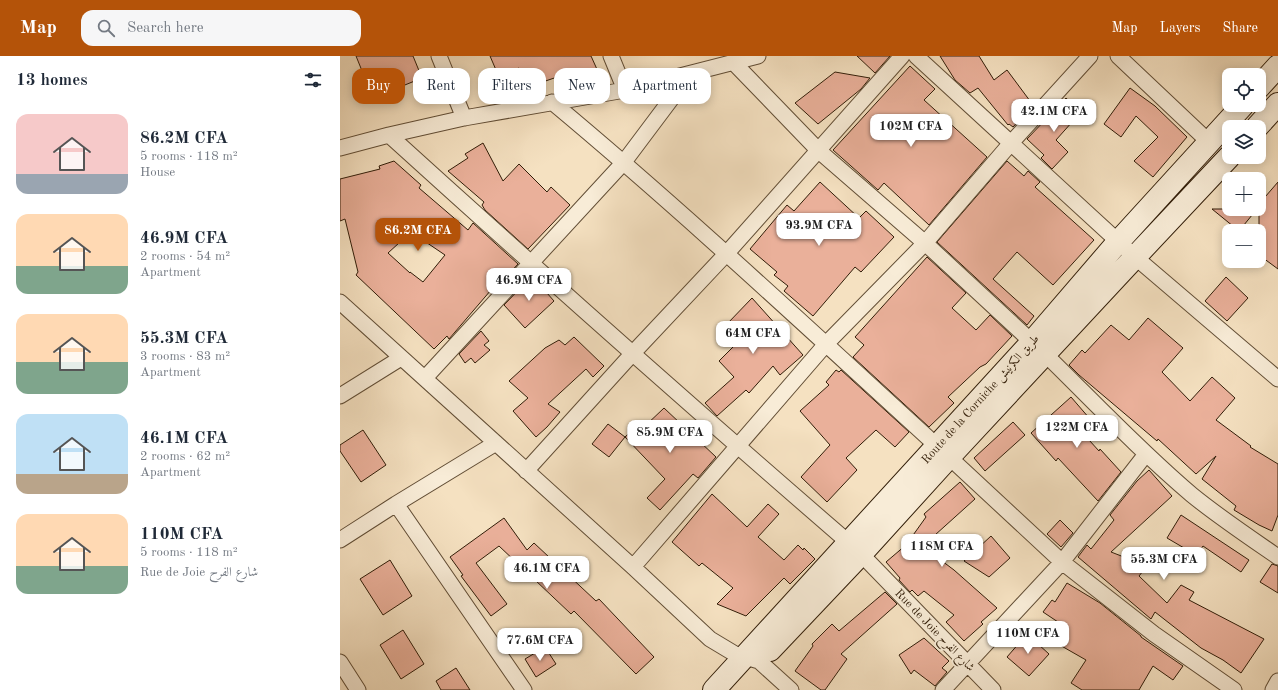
<!DOCTYPE html>
<html lang="en">
<head>
<meta charset="utf-8">
<style>
  :root { --surface:#fff; --page:#f6f6f7; --text:#1f2937; --muted:#747a83; --accent:#b45309 }
  body { margin:0; font-family:"Old Standard TT",Amiri,serif; background:var(--page); color:var(--text); height:100vh; display:flex; flex-direction:column; font-size:15px; white-space:nowrap }
  * { box-sizing:border-box; margin:0 }
  p { font-size:13px; color:var(--muted) }
  .icon { flex:none; width:22px; height:22px; fill:none; stroke:currentColor; stroke-width:2; stroke-linecap:round; stroke-linejoin:round }
  .map { position:relative; flex:1; overflow:hidden }
  .side { display:flex; flex-direction:column; background:var(--surface); width:340px }
  .side>* { flex:none }
  .guide { position:absolute; left:12px; top:12px; width:380px; height:36px; display:flex; gap:8px }
  .tools { position:absolute; left:882px; top:12px; display:grid; gap:8px }
  .tools a { display:grid; place-items:center; width:44px; height:44px; border-radius:8px; background:var(--surface); box-shadow:0 2px 10px #0003; font-size:20px }
  .price { position:absolute; translate:-50% -34px; padding:0 9px; border-radius:8px; background:#fff; color:#222; font-size:13px; line-height:26px; filter:drop-shadow(0 1px 2px #0008) }
  .price::after { content:''; position:absolute; left:50%; top:24px; width:12px; height:9px; margin-left:-6px; background:inherit; clip-path:polygon(0 0,100% 0,50% 100%) }
  .price.on { background:var(--accent); color:#fff }
  ul { padding:0; list-style:none }
  li { display:flex; align-items:center; gap:12px; height:100px; padding:0 16px }
  li span { display:grid; place-items:center; flex:none; width:112px; height:80px; border-radius:12px; color:#555 }
  li>.icon { margin-inline-start:auto }
  span .icon { width:48px; height:48px; fill:#fffc; stroke-width:1 }
  li b { font-size:17px }
  h2 { display:flex; justify-content:space-between; align-items:center; height:48px; padding:0 16px; font-size:17px }
  .chip { padding:0 14px; border-radius:12px; background:var(--surface); box-shadow:0 2px 10px #0003; font-size:14px; line-height:36px }
  .chip.on { background:var(--accent); color:#fff }
  header { display:flex; align-items:center; gap:24px; box-sizing:border-box; height:56px; padding:0 20px; background:var(--accent); color:#fff }
  header strong { font-size:19px }
  nav { display:flex; gap:22px; margin-inline-start:auto; font-size:14px }
  .search { width:280px; height:36px; background:var(--page); display:flex; align-items:center; gap:10px; box-sizing:border-box; padding:0 14px; border-radius:12px; color:var(--muted); font-size:15px }
  main { display:flex; flex:1; min-height:0 }
  .map>svg:first-child { display:block }
  .building { fill:#eab09a; stroke:#311d08; fill-rule:evenodd }
  .lines { fill:none; stroke-linecap:round; stroke-linejoin:round }
  .street-casing { stroke:#624e36; stroke-width:17 }
  .secondary-casing { stroke:#311d08; stroke-width:24 }
  .street { stroke:#f8ecd7; stroke-width:15 }
  .secondary { stroke:#f8ecd7; stroke-width:22 }
  .labels { text-anchor:middle; stroke-width:3.5; stroke-linejoin:round; paint-order:stroke }
  .street-label { font-size:12px; fill:#311d08; stroke:#f8ecd7 }
</style>
</head>
<body>
<header>
<strong>Map</strong>
<div class="search"><svg class="icon" aria-label="search" viewBox="0 0 24 24"><circle cx="10" cy="10" r="6"/><path d="M15 15l6 6"/></svg>Search here</div>
<nav><a>Map</a><a>Layers</a><a>Share</a></nav>
</header>
<main>
<section class="side">
<h2>13 homes<svg class="icon" aria-label="filters" viewBox="0 0 24 24"><path d="M4 7h16M4 17h16"/><circle cx="9" cy="7" r="2"/><circle cx="15" cy="17" r="2"/></svg></h2>
<ul>
<li><span style="background:linear-gradient(#f6c9c9 75%,#9aa5b1 0)"><svg class="icon" aria-label="home" viewBox="0 0 24 24"><path d="M3 11l9-7 9 7M6 9v11h12V9"/></svg></span><div><b>86.2M CFA</b><p>5 rooms · 118 m²</p><p>House</p></div></li>
<li><span style="background:linear-gradient(#ffd9b3 65%,#7fa58c 0)"><svg class="icon" aria-label="home" viewBox="0 0 24 24"><path d="M3 11l9-7 9 7M6 9v11h12V9"/></svg></span><div><b>46.9M CFA</b><p>2 rooms · 54 m²</p><p>Apartment</p></div></li>
<li><span style="background:linear-gradient(#ffd9b3 60%,#7fa58c 0)"><svg class="icon" aria-label="home" viewBox="0 0 24 24"><path d="M3 11l9-7 9 7M6 9v11h12V9"/></svg></span><div><b>55.3M CFA</b><p>3 rooms · 83 m²</p><p>Apartment</p></div></li>
<li><span style="background:linear-gradient(#bfe0f5 75%,#b9a48a 0)"><svg class="icon" aria-label="home" viewBox="0 0 24 24"><path d="M3 11l9-7 9 7M6 9v11h12V9"/></svg></span><div><b>46.1M CFA</b><p>2 rooms · 62 m²</p><p>Apartment</p></div></li>
<li><span style="background:linear-gradient(#ffd9b3 65%,#7fa58c 0)"><svg class="icon" aria-label="home" viewBox="0 0 24 24"><path d="M3 11l9-7 9 7M6 9v11h12V9"/></svg></span><div><b>110M CFA</b><p>5 rooms · 118 m²</p><p>Rue de Joie شارع الفرح</p></div></li>
</ul>
</section>
<div class="map">
<svg width="938" height="634" viewBox="0 0 938 634">
  <rect width="100%" height="100%" fill="#f5e1c1"/>
  <filter id="stains"><feTurbulence type="fractalNoise" baseFrequency=".005" numOctaves="4"/><feColorMatrix values="0 0 0 0 .2 0 0 0 0 .09 0 0 0 0 .02 0 0 0 .5 -.17"/></filter>
  <radialGradient id="worn" r=".72"><stop offset=".6" stop-color="#630" stop-opacity="0"/><stop offset="1" stop-color="#630" stop-opacity=".3"/></radialGradient>
  <path class="building" d="M16,0H73L82,22L33,42Z
    M150,0H251L260,20L228,29L226,18L185,32L179,12L159,21Z
    M517,0H550L535,17Z
    M600,0H639L654,24L667,14L693,49L673,71L669,68L668,69L638,32L630,37L615,24Z
    M570,10L595,33L584,44L647,101L589,169L544,127L538,134L493,94Z
    M495,16L530,22L521,33L478,68L455,47Z
    M790,32L815,50L847,81L813,121L794,105L818,81L796,60L781,81L764,68Z
    M726,42L741,56L716,84L728,96L712,113L701,102L704,99L687,83Z
    M143,87L163,125L179,108L207,136L211,131L230,149L188,193L145,154L142,149L144,146L108,115L128,102L125,98Z
    M54,105L81,129L79,132L128,174L133,167L178,208L152,236L151,234L109,283L107,280L94,293L16,219L18,216L5,163L0,165V123L40,113L39,110ZM71,176L105,199L83,226L70,216V217L48,197Z
    M667,105L684,120L688,115L700,126L695,131L754,184L713,229L677,196L653,223L694,260L687,269L597,186Z
    M480,126L519,162L526,155L554,181L521,216L515,211L473,260L444,235L448,230L434,219L437,216L410,193L447,149L454,155Z
    M938,126V213L919,199V148Z
    M872,153H917L899,175Z
    M587,201L626,237L612,252L636,274L650,259L672,280L646,308L640,311L608,341L614,347L589,371L513,301L524,289L515,281Z
    M192,220L214,245L185,272L164,249Z
    M886,221L908,242L887,265L865,245Z
    M412,242L463,299L440,319L433,310L409,337L406,334L377,360L365,347L394,321L379,305L402,282L387,268Z
    M808,262L843,292L822,316L850,345L872,321L895,342L876,364L911,390L910,391L938,408V459L932,475L919,469L894,454L896,450L862,423L876,400L856,418L818,383L817,385L739,319L729,309L742,294L745,297L771,269L789,284Z
    M141,275L149,285L144,289L150,294L135,307L131,302L125,307L119,298Z
    M234,281L264,310L253,321L246,313L208,348L220,356L207,371L196,381L173,355L188,342L169,325L205,292L219,284L225,289Z
    M496,314L499,316L501,314L569,376L555,391L536,374L506,402L517,414L487,446L461,421L490,389L460,355L489,329L486,326Z
    M731,341L750,363L739,373L759,395L760,393L781,416L758,445L718,402L716,405L691,377Z
    M324,352L376,401L358,422L353,418L320,454L307,442L325,423L285,381L300,367L304,371Z
    M673,366L685,379L645,415L634,402Z
    M268,368L285,381L269,401L252,388Z
    M23,374L46,409L21,426L0,395V389Z
    M809,414L832,440L771,496L807,510L799,520L827,547L841,529L854,536L849,544L924,583L901,617L883,604L861,592L815,556L811,563L738,501L747,489L751,493L774,464L770,459L797,425Z
    M620,426L635,443L595,479L586,493L614,514L657,552L641,566L643,568L624,585L606,566L614,559L584,535L578,540L572,534L570,536L559,524L560,522L546,506L566,489L586,461L584,458Z
    M372,438L407,471L428,448L439,458L418,481L444,504L458,489L463,494L464,492L475,503L450,528L444,522L406,560L377,548L393,532L362,507L359,510L332,486Z
    M841,459L909,504L901,516L863,490L856,499L827,482Z
    M164,462L187,494L194,487L256,545L259,543L314,601L296,618L234,555L231,558L159,490L136,507L167,548L151,560L121,520L123,519L110,501Z
    M720,464L733,477L721,491L707,478Z
    M651,480L670,502L649,521L624,505Z
    M50,504L72,540L43,559L20,523Z
    M932,508L938,510V537L920,526Z
    M727,527L760,547L801,580V581L843,610L833,624L813,610L799,634H742L731,627L746,604L711,584L721,568L703,556L712,544L715,546Z
    M545,536L557,548L501,598L507,603L485,634H481L455,615L473,590L472,588L492,568L499,575Z
    M63,574L84,608L61,623L40,589Z
    M687,578L709,598L689,620L667,601Z
    M584,582L609,605L602,612L607,616L595,630L574,614L571,618L559,599Z
    M205,591L216,608L196,621L185,603Z
    M116,612L130,634H101L96,625Z"/>
  <g class="lines">
    <defs>
      <path id="street" d="M99,0L124,62
        M271,0L285,34
        M576,0L795,201L938,323
        M778,0L869,86
        M394,7L479,95L585,187L692,286
        M212,46C344,156 470,274 597,390
        M49,79C200,216 353,352 508,486
        M0,92L49,79L124,62L285,34L418,0
        M0,246L293,511L370,583L395,598L419,605L451,634
        M705,298C753,345 800,395 852,439C879,461 909,481 938,501
        M85,322L284,106L350,18
        M0,340L61,302
        M609,401L722,506L814,578L894,634
        M186,415L293,297L387,197L562,0
        M56,448L184,634
        M0,484L56,448L156,387
        M521,498L653,634
        M293,511L486,288L585,187L671,87L750,0
        M0,606L18,634
        M603,634L722,506L806,398
        M933,634L938,625"/>
      <path id="secondary" d="M919,31L938,10
        M917,71L938,48
        M430,594L521,498L609,401L795,201L889,101
        M374,634L692,286L778,186L903,49"/>
    </defs>
    <use href="#street" class="street-casing"/>
    <use href="#secondary" class="secondary-casing"/>
    <use href="#street" class="street"/>
    <use href="#secondary" class="secondary"/>
  </g>
  <g class="labels">
    <g class="street-label">
      <text transform="translate(640 343) rotate(-48)" y="4">Route de la Corniche طريق الكرنيش</text>
      <text transform="translate(595 574) rotate(46)" y="4">Rue de Joie شارع الفرح</text>
    </g>
  </g>
  <rect width="100%" height="100%" filter="url(#stains)"/>
  <rect width="100%" height="100%" fill="url(#worn)"/>
</svg>
<div class="tools">
<a><svg class="icon" aria-label="locate" viewBox="0 0 24 24"><circle cx="12" cy="12" r="6"/><path d="M12 2v4M12 18v4M2 12h4M18 12h4"/></svg></a>
<a><svg class="icon" aria-label="layers" viewBox="0 0 24 24"><path d="M12 4l9 5-9 5-9-5zM3 14l9 5 9-5"/></svg></a>
<a>+</a>
<a>−</a>
</div>
<b class="price" style="left:714px;top:77px">42.1M CFA</b>
<b class="price" style="left:571px;top:92px">102M CFA</b>
<b class="price" style="left:479px;top:191px">93.9M CFA</b>
<b class="price on" style="left:78px;top:196px">86.2M CFA</b>
<b class="price" style="left:189px;top:246px">46.9M CFA</b>
<b class="price" style="left:413px;top:299px">64M CFA</b>
<b class="price" style="left:737px;top:393px">122M CFA</b>
<b class="price" style="left:330px;top:398px">85.9M CFA</b>
<b class="price" style="left:602px;top:512px">118M CFA</b>
<b class="price" style="left:824px;top:525px">55.3M CFA</b>
<b class="price" style="left:207px;top:534px">46.1M CFA</b>
<b class="price" style="left:688px;top:599px">110M CFA</b>
<b class="price" style="left:200px;top:606px">77.6M CFA</b>
<div class="guide">
<a class="chip on">Buy</a>
<a class="chip">Rent</a>
<a class="chip">Filters</a>
<a class="chip">New</a>
<a class="chip">Apartment</a>
</div>
</div>
</main>
</body>
</html>
